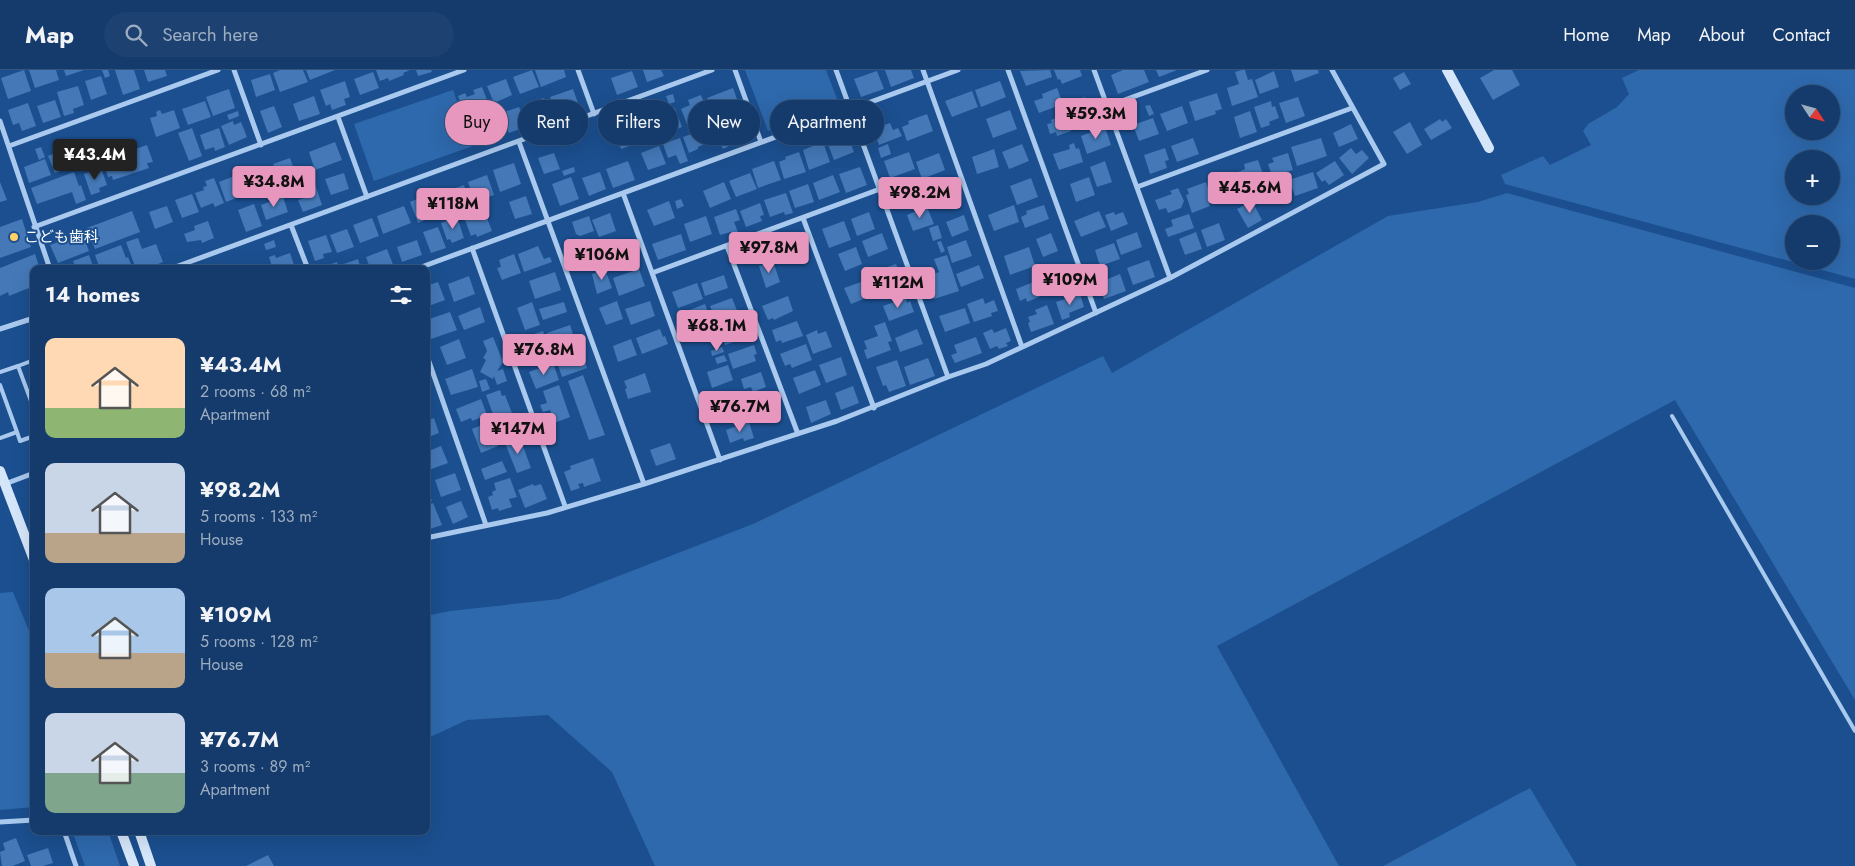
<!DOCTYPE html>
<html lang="en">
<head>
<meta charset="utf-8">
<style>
  :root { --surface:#143b6b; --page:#1d4271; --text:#f1f3f6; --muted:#9dadc1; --line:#33557e; --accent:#e797bd }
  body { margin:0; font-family:Jost,"Noto Sans JP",sans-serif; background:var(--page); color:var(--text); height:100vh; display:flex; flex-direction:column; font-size:19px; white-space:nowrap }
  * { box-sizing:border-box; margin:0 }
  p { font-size:16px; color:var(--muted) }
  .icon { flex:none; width:28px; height:28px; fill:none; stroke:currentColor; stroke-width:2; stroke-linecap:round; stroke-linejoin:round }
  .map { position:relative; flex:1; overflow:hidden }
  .drawer { position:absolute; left:30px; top:195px; width:400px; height:570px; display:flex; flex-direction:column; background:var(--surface); border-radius:10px; box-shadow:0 5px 20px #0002,0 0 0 1px var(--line) }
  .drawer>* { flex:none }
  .top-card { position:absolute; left:445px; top:30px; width:475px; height:45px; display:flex; gap:10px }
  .needle { width:32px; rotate:126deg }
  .fabs { position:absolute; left:1785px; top:15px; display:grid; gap:10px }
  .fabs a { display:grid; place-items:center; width:55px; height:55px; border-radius:50%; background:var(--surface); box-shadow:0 5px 20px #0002,0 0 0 1px var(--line); font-size:25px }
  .price { position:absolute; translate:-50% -42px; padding:0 11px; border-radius:5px; background:var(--accent); color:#111; font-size:16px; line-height:32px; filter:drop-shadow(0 1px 2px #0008) }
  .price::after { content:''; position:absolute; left:50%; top:30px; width:15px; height:11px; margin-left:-8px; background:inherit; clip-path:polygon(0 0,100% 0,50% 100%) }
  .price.active { background:#222; color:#fff }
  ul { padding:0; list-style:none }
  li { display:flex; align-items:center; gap:15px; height:125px; padding:0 15px }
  li span { display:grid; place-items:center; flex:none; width:140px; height:100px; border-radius:10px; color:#555 }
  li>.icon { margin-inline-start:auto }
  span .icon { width:60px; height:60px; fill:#fffc; stroke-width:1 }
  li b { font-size:21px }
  h2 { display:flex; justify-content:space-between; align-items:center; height:60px; padding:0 15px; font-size:21px }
  .pill { padding:0 18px; border-radius:22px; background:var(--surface); box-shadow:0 5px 20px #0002,0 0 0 1px var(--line); font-size:18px; line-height:45px }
  .pill.active { background:var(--accent); color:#111 }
  header { display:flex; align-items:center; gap:30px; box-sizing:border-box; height:70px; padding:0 25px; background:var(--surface); border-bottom:1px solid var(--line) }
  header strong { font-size:24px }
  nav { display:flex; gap:28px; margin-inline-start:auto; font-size:18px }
  .search { width:350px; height:45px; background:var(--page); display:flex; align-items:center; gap:12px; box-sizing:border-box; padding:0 18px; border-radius:28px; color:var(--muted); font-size:19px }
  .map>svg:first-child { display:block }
  .green { fill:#2e69ad; fill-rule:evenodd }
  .building { fill:#4478b7 }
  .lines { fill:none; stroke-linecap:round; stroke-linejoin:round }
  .lane { stroke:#a9c9ee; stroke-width:4 }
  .street { stroke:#a9c9ee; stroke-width:5 }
  .secondary { stroke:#d6e6fa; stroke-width:10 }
  .poi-dot { fill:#ffd166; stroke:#1b4f8f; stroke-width:2 }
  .labels { text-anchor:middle; stroke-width:4; stroke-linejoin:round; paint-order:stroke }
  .poi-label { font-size:15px; fill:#fff; stroke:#1b4f8f; text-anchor:start }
</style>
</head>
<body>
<header>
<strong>Map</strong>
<div class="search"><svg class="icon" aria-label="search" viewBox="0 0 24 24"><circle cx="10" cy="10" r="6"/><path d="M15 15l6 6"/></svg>Search here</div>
<nav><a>Home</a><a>Map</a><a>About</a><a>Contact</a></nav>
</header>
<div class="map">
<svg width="1855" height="796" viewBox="0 0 1855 796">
  <rect width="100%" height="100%" fill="#1b4f8f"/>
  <path class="green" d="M745,0H826L839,34L768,61Z
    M1639,0H1855V209L1505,114L1501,105L1543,86L1550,95L1591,75L1583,61L1588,54L1617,37L1629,24L1622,8ZM1794,24H1831V61H1794ZM1794,89H1831V126H1794ZM1794,154H1831V191H1794Z
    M453,20L473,76L374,111L354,54Z
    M1507,123L1855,218V630L1675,330L1217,576L1339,796H655L612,702L548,645L467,650L426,669V546L450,541L559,529L753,454L1103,286L1112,303L1388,146L1478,132Z
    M13,522L34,573V737L0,740V523Z
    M1530,718L1577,796H1383Z
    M72,761H108L120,796H85Z"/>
  <path class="building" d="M24,0L31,21L8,29L1,8Z
    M29,0H56L59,10L35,18Z
    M64,0H84L66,6Z
    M102,0H108L110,6L105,8Z
    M115,0H134L140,19L123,25Z
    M144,0H165L167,6L148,12Z
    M280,0H303L308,12L280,22L273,3Z
    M306,0H335L310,10Z
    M376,0H410L403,3L404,5L389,11L388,8L380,11Z
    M416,0H431L432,2L418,6Z
    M532,0L539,17L520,24L513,7Z
    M535,0H564L566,7L541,17Z
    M643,0H661L664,6L647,12Z
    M885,0H911L914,8L891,17Z
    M1050,0L1052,7L1026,16L1020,1Z
    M1054,0H1080L1082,6L1062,14L1060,9L1058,10Z
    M1123,0H1144L1149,12L1118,24L1111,5Z
    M1156,0H1177L1159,7Z
    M1242,0H1245L1248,10L1252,9L1258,27L1232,36L1227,18L1239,14L1235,2Z
    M1291,0H1318L1319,3L1295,12Z
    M1494,0H1512L1520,15L1493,30L1480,8Z
    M632,1L638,17L617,25L611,8Z
    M877,1L884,19L861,27L854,9Z
    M1274,1L1279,17L1260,24L1255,10Z
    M373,2L379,18L360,25L354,9Z
    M1404,2L1411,14L1400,20L1393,8Z
    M270,4L275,20L256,27L251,10Z
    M101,6L107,24L91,30L85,11Z
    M506,9L512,25L494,33L487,16Z
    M345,11L350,27L344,29L346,35L332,40L330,34L326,36L320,20Z
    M1000,11L1006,27L981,37L975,20Z
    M78,16L84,35L73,39L74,43L64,46L57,22Z
    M482,17L489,35L465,44L458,26L465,23L467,27L475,24L473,20Z
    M733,18L739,35L714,45L707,28Z
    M1057,18L1063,34L1039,43L1034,31L1043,28L1042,24Z
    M229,19L235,38L213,46L206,27Z
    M573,19L578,33L567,36L569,42L557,46L550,27Z
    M972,21L978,37L952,47L945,31Z
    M1217,23L1222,39L1215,41L1216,44L1195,51L1189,32Z
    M673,24L675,32L669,34L666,26Z
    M701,25L709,45L687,54L681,39L690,35L688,30Z
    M314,26L320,44L299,51L293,34Z
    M1085,27L1088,35L1094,33L1098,43L1074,52L1067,33Z
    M1298,27L1305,46L1286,53L1279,33Z
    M544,28L547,37L541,40L545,50L533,54L526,34Z
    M55,30L61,47L43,53L37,36Z
    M205,31L211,47L188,55L182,39Z
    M1271,31L1272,37L1275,36L1279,48L1269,52L1270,55L1261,58L1254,37Z
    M28,33L36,56L22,61L19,53L13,55L8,40Z
    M1150,35L1154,44L1149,46L1145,36Z
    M274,36L282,57L268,63L260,41Z
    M1182,36L1188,53L1167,61L1160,44Z
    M519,37L523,47L517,50L520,59L509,63L501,43Z
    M675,38L682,57L664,64L657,44Z
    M160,40L162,44L174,40L180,58L156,67L150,48L157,46L156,42Z
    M1010,40L1017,59L993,68L986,49Z
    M238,41L239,46L229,50L227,45Z
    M1065,41L1071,61L1057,66L1056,62L1050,64L1047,54L1052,53L1051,50L1058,47L1057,44Z
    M1250,41L1257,62L1240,68L1234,47Z
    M927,44L933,61L907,71L902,57L909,54L908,51Z
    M742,46L744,54L747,53L749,61L744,63L746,69L734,73L726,52Z
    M491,47L498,68L476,76L468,55Z
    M1153,48L1159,64L1139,71L1133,55Z
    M1440,49L1442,52L1446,49L1452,58L1431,70L1424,59Z
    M233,51L234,55L241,52L247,67L229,75L221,56Z
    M645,51L651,68L621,79L615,61Z
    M723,52L731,75L723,79L719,70L711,73L705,59Z
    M1410,52L1422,75L1407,84L1393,62Z
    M890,53L893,60L898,58L902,66L879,75L873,59Z
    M1351,54L1358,69L1339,77L1333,63Z
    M1105,57L1111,75L1087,84L1081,66Z
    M192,58L202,86L189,91L178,63Z
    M219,58L225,77L215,81L214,77L205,80L200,65Z
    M702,60L707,73L698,77V79L689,83L683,67Z
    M846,61L854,82L834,90L826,69Z
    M680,68L688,91L680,94L676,85L668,88L663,74Z
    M1193,68L1199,84L1177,92L1171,76Z
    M1321,68L1327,86L1297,96L1291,77Z
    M93,69L99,87L78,94L72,77Z
    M335,72L342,90L315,100L309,82Z
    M823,72L830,92L809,100L803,80Z
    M1074,73L1076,79L1079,78L1083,92L1059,100L1053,84L1070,79L1069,75Z
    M888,74L891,84L881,88L878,78Z
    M1022,74L1029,91L1009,99L1002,82Z
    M147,75L153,92L147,93L149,98L113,110L112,106L108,107L103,90Z
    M659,76L666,94L648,100L641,83Z
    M41,77L45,87L39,90L35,79Z
    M68,78L75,96L55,103L48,86Z
    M1165,78L1169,90L1165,91L1167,98L1150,104L1144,85Z
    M1351,78L1356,84L1362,80L1369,88L1352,104L1339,88Z
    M994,79L999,97L977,104L972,87Z
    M799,82L806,102L784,109L779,92L786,89L785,87Z
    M909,82L915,99L890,108L884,91Z
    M554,83L560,99L544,104L538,88Z
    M939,83L945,100L922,109L916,92Z
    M1288,83L1293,100L1272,106L1268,94L1274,92L1272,88Z
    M290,88L296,105L279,111L273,94Z
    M45,89L51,105L29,113L24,97Z
    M1258,90L1265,110L1259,112L1260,115L1244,121L1238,102L1245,99L1244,94Z
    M628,91L635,110L613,118L606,99Z
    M774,91L781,110L758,118L752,99Z
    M1105,91L1112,112L1097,117L1090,97Z
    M1335,91L1344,105L1329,115L1325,110L1322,112L1316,103Z
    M514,93L521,114L500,122L493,100Z
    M244,96L247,104L260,99L267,117L249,124L239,98Z
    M574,97L575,102L564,106L562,101Z
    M860,97L867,115L846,123L839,104Z
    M101,98L107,115L99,118L100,122L91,125L84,104Z
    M74,102L79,116L81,115L86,130L76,134L72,122L37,134L31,118Z
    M600,102L606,119L589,126L582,108Z
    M1313,102L1318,118L1295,126L1289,110Z
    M344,103L349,119L331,125L325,109Z
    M750,103L757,119L736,127L729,111Z
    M237,105L244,125L226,132L219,112Z
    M487,105L494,125L475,132L468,112Z
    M833,105L840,122L819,130L813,113Z
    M1235,106L1241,123L1222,131L1215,113Z
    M571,107L579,129L560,136L552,114Z
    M1089,107L1095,125L1076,132L1070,114Z
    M214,108L224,133L215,137L213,133L201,138L195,123L204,120L203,117L207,116L205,111Z
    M1031,108L1038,127L1017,135L1010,116Z
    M919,109L925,125L903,133L897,117Z
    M0,112L7,130L0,132Z
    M724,112L731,129L710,138L703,121Z
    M1206,112L1213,131L1209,132L1210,136L1192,143L1186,125L1189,124L1187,119Z
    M315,114L322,135L303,142L298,130L304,128L300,119Z
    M808,114L814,132L795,138L789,121Z
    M464,115L469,131L445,139L440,123Z
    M1178,118L1184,131L1181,138L1168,143L1166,138L1159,140L1155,130L1172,124L1170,121Z
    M786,123L793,143L785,145L784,142L770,147L764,130Z
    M192,124L199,142L182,148L175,130Z
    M427,125L435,146L418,153L410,132Z
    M526,126L532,144L515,149L509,132Z
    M283,127L288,142L266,150L261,135Z
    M681,129L684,136L677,139L675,131Z
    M669,131L675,148L654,156L647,140Z
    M1252,131L1262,150L1248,158L1237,139Z
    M760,133L764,145L760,146L762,151L746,157L740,141Z
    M254,134L262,156L246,162L238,140Z
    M1014,135L1019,152L994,161L988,145Z
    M1044,135L1049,149L1025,158L1021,147L1027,144L1026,141Z
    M167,136L173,152L155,159L149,142Z
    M404,136L411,153L383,164L377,146Z
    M927,137L934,154L913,161L907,145Z
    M736,139L740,150L734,152L738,162L732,164L731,162L720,165L714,147Z
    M132,141L140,162L95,179L87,158Z
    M1099,141L1106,157L1081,167L1074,151Z
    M869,142L875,159L857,166L851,149Z
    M1114,142L1115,145L1123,142L1128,154L1111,161L1105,145Z
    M485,143L492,161L477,167L476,164L471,166L465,150Z
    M610,143L616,161L599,167L592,150Z
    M1189,144L1194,158L1168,167L1165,159L1173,156L1171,150Z
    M964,145L969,160L952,167L946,152Z
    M589,146L594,161L580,166L576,164L572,152Z
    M706,146L712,164L690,172L684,154Z
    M457,147L464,168L452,173L450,169L447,170L441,153Z
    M372,148L379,166L360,173L353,155Z
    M22,149L31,177L0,188V157Z
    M208,151L214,168L202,173L201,170L187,172L184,164L195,160L194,156Z
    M844,151L851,170L829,178L822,159Z
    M1219,153L1225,170L1207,177L1201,160Z
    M938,155L942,168L933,171L929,158Z
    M438,157L446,178L431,183L423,162Z
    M347,159L354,177L337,183L330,165Z
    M1137,162L1142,177L1121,185L1116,170Z
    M1196,162L1202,179L1185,185L1179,169Z
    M82,163L89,181L58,193L50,175Z
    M882,163L888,179L868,187L862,171Z
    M1051,163L1058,181L1043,187L1036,169Z
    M681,164L686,180L658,190L652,174Z
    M326,165L332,182L323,184L324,188L315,191L308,171Z
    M138,168L142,179L156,174L163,192L145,199H136L126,172Z
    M274,170L276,177L266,180L264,174Z
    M417,170L422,185L402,192L397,177Z
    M966,170L972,186L952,193L947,177Z
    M595,171L601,189L576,198L569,180Z
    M941,171L945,181L941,183L937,172Z
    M1114,173L1120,189L1100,196L1095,180Z
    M121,175L126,188L128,187L133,199H119L117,195L108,199H100L95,185Z
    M538,176L544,189L550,187L552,192L524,202L518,184Z
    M630,177L635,190L612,199L607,186Z
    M856,177L862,194L845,201L838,184Z
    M1029,177L1035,196L1010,205L1004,186Z
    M387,179L394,197L376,199L375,196L370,198L366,187Z
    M290,183L295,198L273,199L269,187L275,185L276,188Z
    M35,184L40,199H34V216L9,226L8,222L0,226V198Z
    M514,184L521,203L502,210L497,198L501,197L499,190Z
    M89,185L94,199H76L73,191Z
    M947,185L959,221L934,229L929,215L934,213L931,205L939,202L934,189Z
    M358,189L361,199H343L341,195Z
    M1149,190L1155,207L1133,215L1127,198Z
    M773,191L780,212L766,218L759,196Z
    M337,192L339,199H320V198Z
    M896,194L902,210L895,212L896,216L881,222L873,202Z
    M979,195L984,208L961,217L956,204Z
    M1067,195L1072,209L1047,218L1042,204Z
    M605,199L612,218L597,224L592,204Z
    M639,199L645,216L619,226L613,208Z
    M555,202L561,220L535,229L529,211Z
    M1120,204L1126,221L1104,229L1098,213Z
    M724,205L728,218L705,226L701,213Z
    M469,206L475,224L454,232L448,214Z
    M1041,209L1046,224L1027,232L1026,228L1020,231L1016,219Z
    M867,210L873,225L851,234L844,218Z
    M438,212L445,230L426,237V216Z
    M697,213L703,229L678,238L672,222Z
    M1080,224L1084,237L1069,243L1070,247L1062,250L1056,232Z
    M788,226L793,241L774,250L773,248L768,250L762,236Z
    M732,228L738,243L730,246L729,243L715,248L710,236Z
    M906,228L907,233L910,231L914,242L889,251L883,236Z
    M983,228L985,234L994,230L998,241L991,243L992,246L974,252L967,234Z
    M617,231L623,249L606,255L599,238Z
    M650,231L655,246L631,255L625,239Z
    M532,232L540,255L525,260L517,238Z
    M564,232L567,242L543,250L539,239Z
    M705,234L713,256L697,261L690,240Z
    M1047,235L1054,254L1031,262L1028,253L1030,252L1028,247L1037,244L1035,240Z
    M480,237L485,252L464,260L458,246Z
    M965,238L970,253L945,262L939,246Z
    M450,242L457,260L431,269L426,250Z
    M797,251L803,266L782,273L781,270L776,272L772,260Z
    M734,252L740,270L725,275L719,258Z
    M885,252L892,271L888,272L891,280L867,289L864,280L867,279L864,271L878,266L874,256Z
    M570,255L575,271L553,279L547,263Z
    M1006,258L1011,271L1006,273L1008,276L999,279L997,276L990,279L983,263L992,259L994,263Z
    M660,259L663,267L665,266L668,274L642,284L636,268Z
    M917,259L923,274L900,282L895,268Z
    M817,260L818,264L826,261L832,277L813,284L806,265Z
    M543,261L551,281L531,287L529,282L525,283L520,269Z
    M493,267L503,292L497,301L503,299L507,311L497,315L494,306L493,309L480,302L486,290L483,288L487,281L483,271Z
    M976,267L982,283L955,293L951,285L957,283L954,275Z
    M459,269L466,288L447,295L440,277Z
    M631,269L637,285L618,292L613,276Z
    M581,272L583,282L573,285L570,276Z
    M806,274L812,290L792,298L790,294L785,296L780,284Z
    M754,275L757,284L754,285L756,291L733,299L728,284Z
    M722,277L724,282L712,286L711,281Z
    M582,283L587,298L562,307L557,292Z
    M724,285L727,291L717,294L715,288Z
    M841,287L847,305L826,313L819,295Z
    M928,288L935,306L910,315L904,297Z
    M897,290L906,316L889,322L886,315L883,316L876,297Z
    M553,293L559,310L536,319L529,302Z
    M728,295L733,310L712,318L707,302Z
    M472,299L478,317L451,325L445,309Z
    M815,300L821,315L799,324L793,308Z
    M761,302L766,317L753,322L751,317L744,319L741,309Z
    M645,303L651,322L628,329L625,319L627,318L624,311Z
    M583,305L605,365L589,370L568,311Z
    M486,309L490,319L482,322L479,311Z
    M559,315L570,347L554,353L550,340L543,342L540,335L547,333L543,321Z
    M853,316L859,333L841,340L835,323Z
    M500,320L502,326L505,325L518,359L514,360L515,364L502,369L486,325Z
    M737,321L743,340L721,347L719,339L725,337L722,326Z
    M481,329L487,345L472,351L471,348L461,352L456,339Z
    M826,330L831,344L811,353L806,337Z
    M434,348L439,363L426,368V351Z
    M489,352L498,376L481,383L472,359Z
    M749,352L754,368L744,371L743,368L730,373L726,360Z
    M520,368L531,398L517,403L505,373Z
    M670,373L676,389L656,396L650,380Z
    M441,376L448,393L426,401V382Z
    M593,388L601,411L584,417L583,413L578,414L580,418L571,421L564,402L571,399L570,396Z
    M502,391L507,402L485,410L481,399Z
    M455,403L461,420L441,427L435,410Z
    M510,408L517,427L509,429L512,437L499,441L498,438L492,440L488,427L493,425L492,422L496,420L494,413Z
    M533,414L534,416L541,414L547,429L525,438L518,420Z
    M426,416L432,431L426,433Z
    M461,431L468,447L453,454L446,437Z
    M433,433L442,455L427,460L426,436Z
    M16,768L25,791L13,796H2L0,782L5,780L3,773Z
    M48,778L53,793L43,796H31L27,785Z
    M268,785L274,796H246Z"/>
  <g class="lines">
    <path class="lane" d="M34,290L18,296L34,339
      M0,302L18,296
      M0,315L17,362L0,368
      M1672,346L1855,661
      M17,362L20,371L34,366"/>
    <path class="street" d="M234,0L261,75
      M578,0L594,44
      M735,0L761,72
      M836,0L948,307
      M923,0L1022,277
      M1008,0L1096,243
      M1094,0L1170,208
      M1108,36L1207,0
      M338,47L367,127
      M0,51L50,199
      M519,72L644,414
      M9,76L218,0
      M1137,117L1352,38
      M623,123L720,390
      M803,148L874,338
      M291,155L308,199
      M34,157L464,0
      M727,176L798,364
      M472,178L565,436
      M170,199L712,0
      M416,199L958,0
      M652,203L880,119
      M0,259L34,248
      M426,283L486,455
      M5,414L34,403
      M426,468L547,443L644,414L837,351L948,307L986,294L1170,208L1384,94L1332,0
      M0,752L34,750
      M64,761L76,796"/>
    <path class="secondary" d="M1447,0L1489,78
      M0,401L34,490
      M121,761L134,796
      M139,761L151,796"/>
  </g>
  <circle class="poi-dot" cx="14" cy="167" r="5"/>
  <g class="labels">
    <g class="poi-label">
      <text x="24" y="172">こども歯科</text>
    </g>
  </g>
</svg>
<div class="fabs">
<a><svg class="needle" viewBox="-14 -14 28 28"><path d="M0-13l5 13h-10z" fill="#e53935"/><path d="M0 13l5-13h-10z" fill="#9dadc1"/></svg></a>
<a>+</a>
<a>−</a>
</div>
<b class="price" style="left:1096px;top:70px">¥59.3M</b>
<b class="price active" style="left:95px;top:111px">¥43.4M</b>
<b class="price" style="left:274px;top:138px">¥34.8M</b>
<b class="price" style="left:1250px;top:144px">¥45.6M</b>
<b class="price" style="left:920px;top:149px">¥98.2M</b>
<b class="price" style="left:453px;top:160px">¥118M</b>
<b class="price" style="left:769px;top:204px">¥97.8M</b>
<b class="price" style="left:602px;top:211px">¥106M</b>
<b class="price" style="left:1070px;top:236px">¥109M</b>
<b class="price" style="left:898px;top:239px">¥112M</b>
<b class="price" style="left:717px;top:282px">¥68.1M</b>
<b class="price" style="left:544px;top:306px">¥76.8M</b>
<b class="price" style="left:740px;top:363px">¥76.7M</b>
<b class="price" style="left:518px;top:385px">¥147M</b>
<div class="top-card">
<a class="pill active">Buy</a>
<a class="pill">Rent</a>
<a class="pill">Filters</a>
<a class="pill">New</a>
<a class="pill">Apartment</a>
</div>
<section class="drawer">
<h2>14 homes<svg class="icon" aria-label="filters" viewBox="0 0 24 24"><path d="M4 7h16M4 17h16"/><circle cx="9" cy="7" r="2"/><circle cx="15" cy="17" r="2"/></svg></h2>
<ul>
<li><span style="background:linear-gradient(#ffd9b3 70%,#8fb573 0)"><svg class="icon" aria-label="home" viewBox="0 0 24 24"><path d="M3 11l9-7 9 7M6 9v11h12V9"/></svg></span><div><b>¥43.4M</b><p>2 rooms · 68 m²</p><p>Apartment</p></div></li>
<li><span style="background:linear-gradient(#c9d6e8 70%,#b9a48a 0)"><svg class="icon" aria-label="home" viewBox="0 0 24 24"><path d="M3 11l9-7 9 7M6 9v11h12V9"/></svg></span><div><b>¥98.2M</b><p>5 rooms · 133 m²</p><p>House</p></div></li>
<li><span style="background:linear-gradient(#a9c7e8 65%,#b9a48a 0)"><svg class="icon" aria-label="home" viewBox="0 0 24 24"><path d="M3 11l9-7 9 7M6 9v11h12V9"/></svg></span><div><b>¥109M</b><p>5 rooms · 128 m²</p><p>House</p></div></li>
<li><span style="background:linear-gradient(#c9d6e8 60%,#7fa58c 0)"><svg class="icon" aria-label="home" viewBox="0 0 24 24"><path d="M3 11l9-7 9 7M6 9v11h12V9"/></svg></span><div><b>¥76.7M</b><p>3 rooms · 89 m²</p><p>Apartment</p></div></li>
</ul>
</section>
</div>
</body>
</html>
